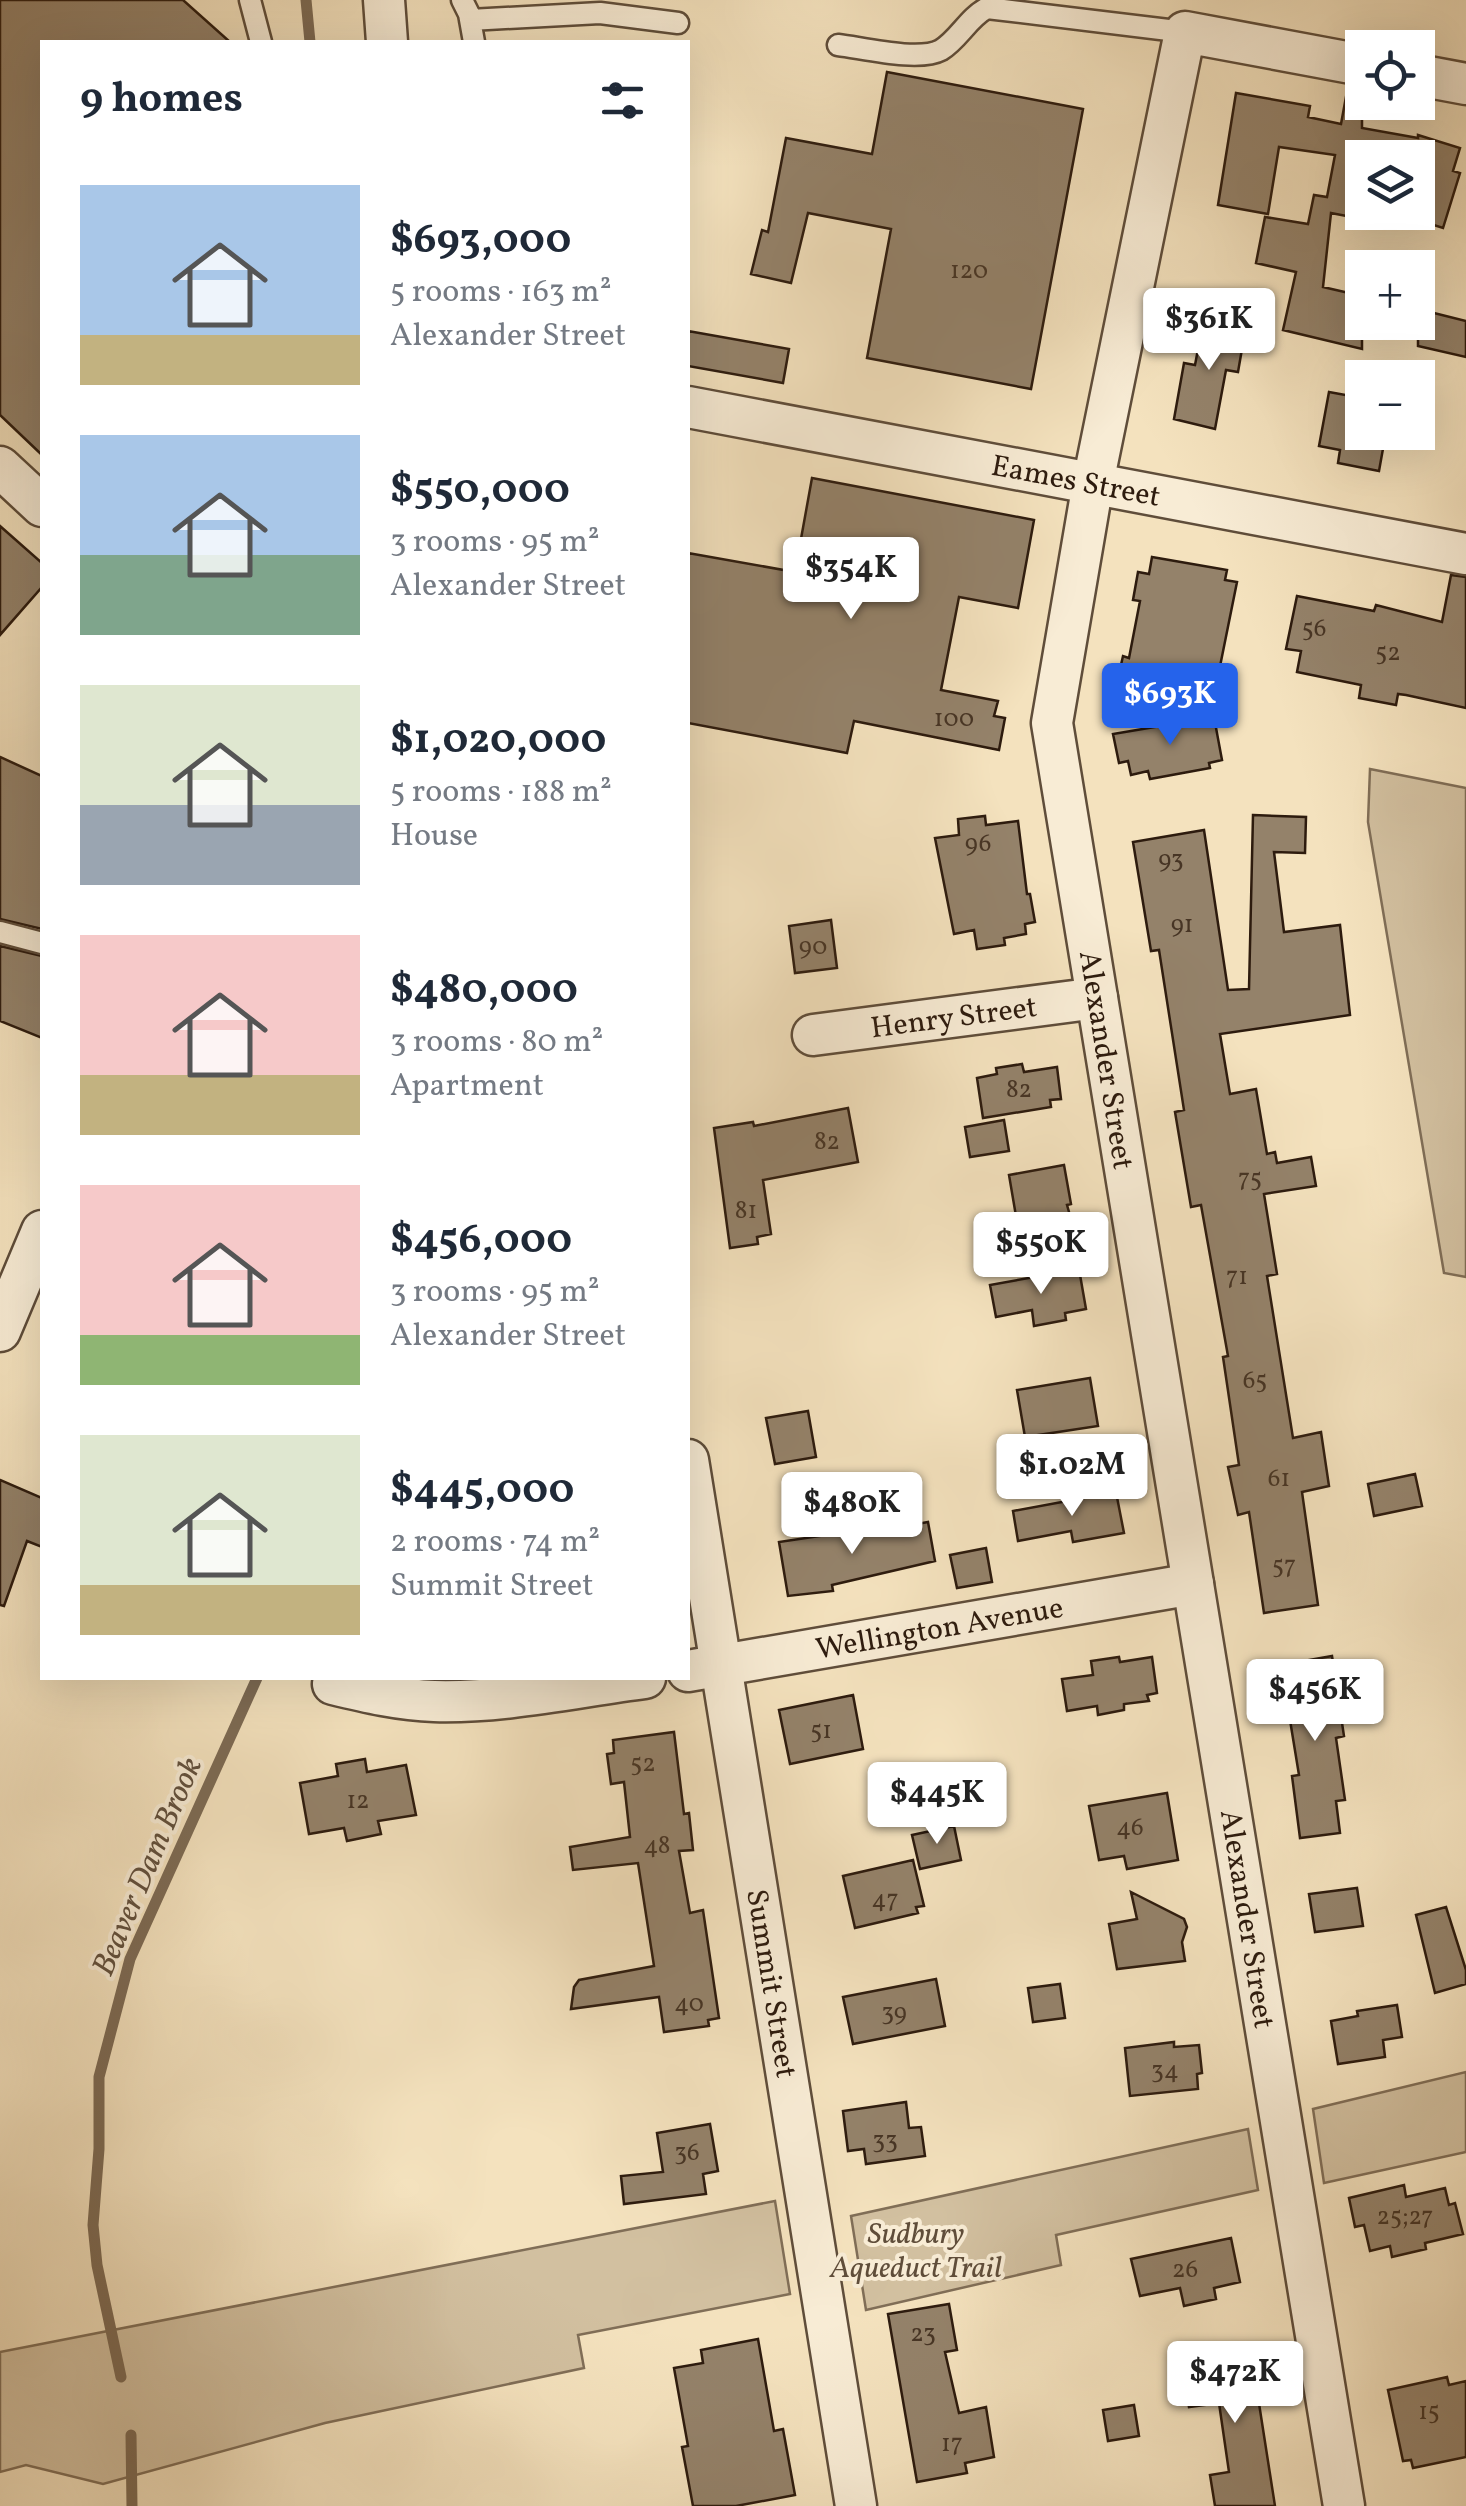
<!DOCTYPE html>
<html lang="en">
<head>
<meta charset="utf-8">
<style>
  :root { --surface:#fff; --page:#f2f2f3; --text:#1f2937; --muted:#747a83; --accent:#2563eb }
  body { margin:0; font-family:Vollkorn,serif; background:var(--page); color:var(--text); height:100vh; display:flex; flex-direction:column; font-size:38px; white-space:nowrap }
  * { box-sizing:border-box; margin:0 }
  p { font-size:32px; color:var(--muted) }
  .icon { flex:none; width:55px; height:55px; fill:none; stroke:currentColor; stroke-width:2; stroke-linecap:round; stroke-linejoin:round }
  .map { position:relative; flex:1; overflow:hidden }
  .side { position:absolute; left:40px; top:40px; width:650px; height:1640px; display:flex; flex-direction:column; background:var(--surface); border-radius:0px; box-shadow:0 10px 40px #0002 }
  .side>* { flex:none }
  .buttons { position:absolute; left:1345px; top:30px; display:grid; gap:20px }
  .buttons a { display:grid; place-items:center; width:90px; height:90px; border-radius:0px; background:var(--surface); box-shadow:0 10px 40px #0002; font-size:50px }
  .price { position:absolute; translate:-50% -85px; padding:0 22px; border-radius:10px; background:#fff; color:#222; font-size:32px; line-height:65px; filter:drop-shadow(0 2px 5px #0008) }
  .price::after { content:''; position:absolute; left:50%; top:60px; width:30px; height:22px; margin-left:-15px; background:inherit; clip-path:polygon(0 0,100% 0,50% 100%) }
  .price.on { background:var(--accent); color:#fff }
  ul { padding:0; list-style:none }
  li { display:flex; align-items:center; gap:30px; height:250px; padding:0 40px }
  li span { display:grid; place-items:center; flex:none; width:280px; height:200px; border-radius:0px; color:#555 }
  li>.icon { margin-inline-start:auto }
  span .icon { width:120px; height:120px; fill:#fffc; stroke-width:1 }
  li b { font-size:42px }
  h2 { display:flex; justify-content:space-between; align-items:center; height:120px; padding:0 40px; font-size:42px }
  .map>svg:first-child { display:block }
  .green { fill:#d2c0a0; stroke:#806e57; stroke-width:2.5 }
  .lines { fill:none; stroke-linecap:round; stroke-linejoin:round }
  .stream { stroke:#7c6a54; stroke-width:11 }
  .building { fill:#94826a; stroke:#2d1b0e; stroke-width:2.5 }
  .lane-casing { stroke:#5f4d3a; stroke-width:25 }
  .street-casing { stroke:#5f4d3a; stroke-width:45 }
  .lane { stroke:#f8ecd5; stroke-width:20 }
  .street { stroke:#f8ecd5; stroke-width:40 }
  .labels { text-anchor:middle; stroke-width:8; stroke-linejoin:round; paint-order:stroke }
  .number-label { font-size:25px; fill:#473525 }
  .street-label { font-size:30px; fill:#2d1b0e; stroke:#f8ecd5 }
  .park-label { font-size:30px; font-style:italic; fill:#5f4d3a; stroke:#f8ecd5 }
  .water-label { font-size:32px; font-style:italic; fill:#614f3c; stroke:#f8ecd5 }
</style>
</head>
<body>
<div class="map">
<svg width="1466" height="2506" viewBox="0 0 1466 2506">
  <rect width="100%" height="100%" fill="#f4e2be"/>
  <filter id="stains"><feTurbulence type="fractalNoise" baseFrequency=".002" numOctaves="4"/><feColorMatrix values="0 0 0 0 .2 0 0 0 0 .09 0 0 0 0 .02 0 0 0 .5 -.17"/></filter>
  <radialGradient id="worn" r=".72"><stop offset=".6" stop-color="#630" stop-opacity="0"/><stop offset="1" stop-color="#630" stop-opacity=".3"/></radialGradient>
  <path class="green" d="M1370,769L1466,788V1277L1444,1273L1368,822Z
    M1466,2072V2152L1324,2183L1313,2109Z
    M1248,2129L1258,2190L1056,2235L1061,2265L866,2310L851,2216Z
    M775,2201L790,2294L578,2335L584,2368L325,2423L103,2484L26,2465L0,2472V2352Z"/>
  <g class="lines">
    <path class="stream" d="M306,0L310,42
      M121,2377L97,2265L93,2225L99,2149V2077L130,1959L257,1678
      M131,2435L132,2506"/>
  </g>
  <path class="building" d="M0,0H183L230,42H42V455L0,415Z
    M887,72L1083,109L1031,389L867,358L891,229L808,213L791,283L751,274L762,230L768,232L786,138L872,154Z
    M1348,86L1362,88V128L1418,138V135L1460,148L1453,171L1460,173L1443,228L1418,220V158H1362V219L1331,213L1323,287L1362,296V349L1283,330L1296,272L1256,263L1265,217L1308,224L1314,195L1327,197L1335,155L1279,147L1268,214L1218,205L1236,93L1310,106L1308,117L1341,124Z
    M1418,309L1466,321V357L1418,346Z
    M1204,318L1246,326L1238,372L1226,370L1215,429L1174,419L1184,363L1195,365Z
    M688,331L789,349L783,383L688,366Z
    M1329,392L1362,398V432H1386L1379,471L1338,463L1340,450L1319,446Z
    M812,478L1034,520L1018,608L959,597L941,690L998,701L994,716L1005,718L999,750L854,721L847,753L688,723V553L795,572Z
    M0,526L42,563V587L0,635Z
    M1152,557L1227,570L1225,580L1237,582L1212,706L1116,687L1123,656L1129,658L1140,601L1133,600L1138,572L1149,574Z
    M1451,575L1466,577V708L1406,695L1398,694L1396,705L1359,698L1361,685L1297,672L1301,651L1286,649L1297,596L1374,611L1376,605L1442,622Z
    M1214,717L1222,760L1209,763L1210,768L1150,779L1148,771L1131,775L1128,761L1119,763L1113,734Z
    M0,757L42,776V929L0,919Z
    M1253,815L1306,817L1305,853L1274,852L1284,932L1340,925L1350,1015L1220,1034L1230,1094L1256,1089L1267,1154L1275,1152L1277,1163L1311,1157L1316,1186L1264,1194L1277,1274L1267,1276L1293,1438L1321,1432L1329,1486L1302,1492L1318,1605L1264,1613L1249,1512L1238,1515L1228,1467L1239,1465L1223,1357L1228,1356L1201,1205L1191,1207L1175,1112L1184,1110L1159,950L1151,951L1133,842L1204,830L1228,990L1249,989Z
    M985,816L986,825L1018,821L1027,894H1030L1035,922L1025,924L1026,934L1004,938L1005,945L977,949L974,930L954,934L935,838L959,835L958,819Z
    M831,920L837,968L795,973L789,926Z
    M0,946L42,956V1038L0,1021Z
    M1022,1064L1024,1072L1057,1067L1061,1099L1050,1100L1051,1107L983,1118L977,1078L997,1074L996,1068Z
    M848,1108L858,1162L763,1180L771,1234L757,1237L758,1244L730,1248L714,1128L753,1122L754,1126Z
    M1004,1120L1009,1151L970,1157L965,1127Z
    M1064,1165L1071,1204L1067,1205L1069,1212L1017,1222L1009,1175Z
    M1079,1269L1086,1309L1065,1313L1066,1320L1034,1326L1032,1310L996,1317L990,1285Z
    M1090,1378L1098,1426L1025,1437L1017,1390Z
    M808,1411L816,1457L775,1464L766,1418Z
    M1415,1474L1422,1506L1374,1516L1368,1484Z
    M0,1480L42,1498V1547L27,1541L4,1606L0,1605Z
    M1116,1492L1124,1533L1073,1542L1071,1531L1018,1541L1013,1511Z
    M928,1522L935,1561L832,1585L833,1591L788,1596L779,1542L873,1528V1532Z
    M986,1548L992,1582L957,1588L950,1555Z
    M1332,1656L1344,1736L1336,1738L1345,1800L1336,1801L1340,1833L1300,1838L1292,1776L1299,1775L1281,1665Z
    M1119,1657L1120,1662L1152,1657L1157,1693L1147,1695L1149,1701L1124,1704V1710L1098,1715L1097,1706L1067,1711L1062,1679L1093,1675L1091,1661Z
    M853,1695L863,1749L790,1764L779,1710Z
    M674,1732L684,1814L689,1813L693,1850L679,1851L690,1913L703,1910L719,2018L708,2020L709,2026L664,2032L659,1997L571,2009L574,1987L579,1980L654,1966L638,1863L573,1870L570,1847L630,1837L624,1782L611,1784L607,1754L614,1753L613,1740Z
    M365,1759L367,1772L406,1765L416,1815L378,1821L381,1834L347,1841L344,1828L309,1834L300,1783L338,1776L336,1764Z
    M1167,1793L1178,1860L1127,1869L1124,1856L1099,1860L1089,1806Z
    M954,1826L961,1860L920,1869L912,1835Z
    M913,1860L924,1906L916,1907L918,1913L855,1928L843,1876Z
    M1357,1888L1363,1926L1315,1932L1309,1894Z
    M1131,1892L1184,1919L1187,1927L1182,1942L1185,1961L1117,1969L1109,1924L1137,1919Z
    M1446,1907L1466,1970V1984L1435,1993L1416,1915Z
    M936,1979L945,2026L853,2044L843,1997Z
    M1060,1984L1065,2018L1033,2022L1028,1988Z
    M1397,2005L1402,2037L1383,2040L1385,2057L1338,2064L1331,2021L1358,2016L1357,2011Z
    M1174,2042V2047L1199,2045L1202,2073L1197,2074L1198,2089L1130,2096L1125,2048Z
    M906,2102L909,2128L921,2127L925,2156L866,2164L864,2149L848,2151L843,2111Z
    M710,2124L718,2171L703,2174L706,2194L624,2204L621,2176L663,2172L657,2133Z
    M1404,2185L1406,2197L1445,2188L1449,2205L1455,2203L1463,2234L1425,2243L1426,2249L1392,2257L1390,2246L1370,2251L1364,2225L1355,2227L1349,2198Z
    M1231,2238L1240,2282L1214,2288L1216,2299L1184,2306L1180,2288L1140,2296L1131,2259Z
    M949,2304L957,2350L945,2352L959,2413L986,2407L994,2457L965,2463L967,2473L917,2482L888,2314Z
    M758,2339L774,2431L783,2429L795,2495L736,2506H693L682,2447L688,2446L674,2368L703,2363L701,2350Z
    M1243,2351L1244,2364L1260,2361L1265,2396L1258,2397L1275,2506H1215L1210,2475L1229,2472L1219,2403L1189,2407L1182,2361Z
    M1447,2377L1449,2385L1466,2381V2457L1413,2468L1411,2460L1403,2461L1388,2390Z
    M1134,2405L1139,2436L1108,2441L1103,2410Z"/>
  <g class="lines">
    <defs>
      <path id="lane" d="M250,0L261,42
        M462,0L469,14L474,42
        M470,20L600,13L678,23
        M838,45C863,48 919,62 941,50C959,39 968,18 987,8L1185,32
        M0,932L42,943"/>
      <g id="street">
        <path d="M384,0L387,42"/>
        <path d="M1418,75L1466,84"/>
        <path id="s1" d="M688,407L1466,554"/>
        <path d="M0,467L42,506"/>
        <path id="s2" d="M813,1035L1097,998"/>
        <path d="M0,1331L42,1231"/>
        <path id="s3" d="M688,1460L856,2506"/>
        <path id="s4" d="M688,1671L1193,1584"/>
        <path d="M333,1684C366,1692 400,1700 434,1701C504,1703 575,1687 645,1678"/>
        <path d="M1344,2506L1052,723L1093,483L1185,32L1362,65"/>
      </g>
    </defs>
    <use href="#lane" class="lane-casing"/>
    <use href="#street" class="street-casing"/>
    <use href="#lane" class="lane"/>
    <use href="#street" class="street"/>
  </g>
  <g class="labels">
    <g class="number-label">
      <text x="969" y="278">120</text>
      <text x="1314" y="636">56</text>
      <text x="1388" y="660">52</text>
      <text x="954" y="726">100</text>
      <text x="978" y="851">96</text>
      <text x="1171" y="867">93</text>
      <text x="1182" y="932">91</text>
      <text x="813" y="954">90</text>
      <text x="1019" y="1097">82</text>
      <text x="827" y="1149">82</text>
      <text x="1250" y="1186">75</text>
      <text x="746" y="1218">81</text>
      <text x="1237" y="1284">71</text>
      <text x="1255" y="1388">65</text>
      <text x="1279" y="1486">61</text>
      <text x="1284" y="1573">57</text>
      <text x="821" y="1738">51</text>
      <text x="643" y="1771">52</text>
      <text x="358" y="1808">12</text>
      <text x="1130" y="1835">46</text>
      <text x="657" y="1853">48</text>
      <text x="885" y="1907">47</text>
      <text x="689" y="2011">40</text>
      <text x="894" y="2020">39</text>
      <text x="1165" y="2078">34</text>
      <text x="885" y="2148">33</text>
      <text x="687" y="2160">36</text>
      <text x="1405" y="2224">25;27</text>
      <text x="1185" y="2277">26</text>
      <text x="923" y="2341">23</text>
      <text x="1429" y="2419">15</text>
      <text x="952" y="2451">17</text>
    </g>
    <g class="street-label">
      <text dy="10" stroke="none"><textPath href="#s1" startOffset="395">Eames Street</textPath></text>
      <text dy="10" stroke="none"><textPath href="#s2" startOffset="142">Henry Street</textPath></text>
      <text transform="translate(1107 1060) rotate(81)" y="10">Alexander Street</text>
      <text dy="10" stroke="none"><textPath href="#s4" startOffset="255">Wellington Avenue</textPath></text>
      <text transform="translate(1248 1919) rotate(81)" y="10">Alexander Street</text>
      <text dy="10" stroke="none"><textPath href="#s3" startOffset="530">Summit Street</textPath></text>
    </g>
    <g class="park-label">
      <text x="916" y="2243">Sudbury<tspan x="916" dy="34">Aqueduct Trail</tspan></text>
    </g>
    <g class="water-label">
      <text transform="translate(146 1866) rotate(-67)" y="11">Beaver Dam Brook</text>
    </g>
  </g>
  <rect width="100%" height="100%" filter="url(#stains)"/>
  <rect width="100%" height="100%" fill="url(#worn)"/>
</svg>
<div class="buttons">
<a><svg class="icon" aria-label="locate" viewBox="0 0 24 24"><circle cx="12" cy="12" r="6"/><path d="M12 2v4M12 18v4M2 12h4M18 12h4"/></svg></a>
<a><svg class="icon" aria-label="layers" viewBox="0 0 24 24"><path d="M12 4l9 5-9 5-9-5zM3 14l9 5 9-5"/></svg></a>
<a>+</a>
<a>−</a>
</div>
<b class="price" style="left:1209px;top:373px">$361K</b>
<b class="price" style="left:851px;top:622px">$354K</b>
<b class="price on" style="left:1170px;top:748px">$693K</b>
<b class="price" style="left:1041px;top:1297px">$550K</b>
<b class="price" style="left:1072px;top:1519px">$1.02M</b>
<b class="price" style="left:852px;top:1557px">$480K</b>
<b class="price" style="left:1315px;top:1744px">$456K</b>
<b class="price" style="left:937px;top:1847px">$445K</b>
<b class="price" style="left:1235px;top:2426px">$472K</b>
<section class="side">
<h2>9 homes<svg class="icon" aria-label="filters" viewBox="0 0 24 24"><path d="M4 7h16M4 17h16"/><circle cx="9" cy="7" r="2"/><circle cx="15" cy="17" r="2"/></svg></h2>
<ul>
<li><span style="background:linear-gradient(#a9c7e8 75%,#c2b280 0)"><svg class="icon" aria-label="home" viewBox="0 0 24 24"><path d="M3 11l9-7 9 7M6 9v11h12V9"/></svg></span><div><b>$693,000</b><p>5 rooms · 163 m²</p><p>Alexander Street</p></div></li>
<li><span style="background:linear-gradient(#a9c7e8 60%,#7fa58c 0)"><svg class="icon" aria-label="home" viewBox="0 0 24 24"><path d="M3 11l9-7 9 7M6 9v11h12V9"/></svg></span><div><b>$550,000</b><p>3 rooms · 95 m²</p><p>Alexander Street</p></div></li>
<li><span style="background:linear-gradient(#dfe7d0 60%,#9aa5b1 0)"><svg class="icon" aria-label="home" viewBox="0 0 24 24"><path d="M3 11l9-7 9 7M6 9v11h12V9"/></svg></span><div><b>$1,020,000</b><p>5 rooms · 188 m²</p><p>House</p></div></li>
<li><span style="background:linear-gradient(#f6c9c9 70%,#c2b280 0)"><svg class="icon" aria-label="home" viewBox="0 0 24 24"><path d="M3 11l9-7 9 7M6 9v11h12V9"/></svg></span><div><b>$480,000</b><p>3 rooms · 80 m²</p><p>Apartment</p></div></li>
<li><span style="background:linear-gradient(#f6c9c9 75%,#8fb573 0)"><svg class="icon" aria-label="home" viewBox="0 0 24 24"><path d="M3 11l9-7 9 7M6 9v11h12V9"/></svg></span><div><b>$456,000</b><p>3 rooms · 95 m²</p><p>Alexander Street</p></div></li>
<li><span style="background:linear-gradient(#dfe7d0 75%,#c2b280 0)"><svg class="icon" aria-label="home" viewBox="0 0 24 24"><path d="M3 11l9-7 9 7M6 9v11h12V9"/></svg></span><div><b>$445,000</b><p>2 rooms · 74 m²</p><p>Summit Street</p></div></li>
</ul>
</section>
</div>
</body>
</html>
